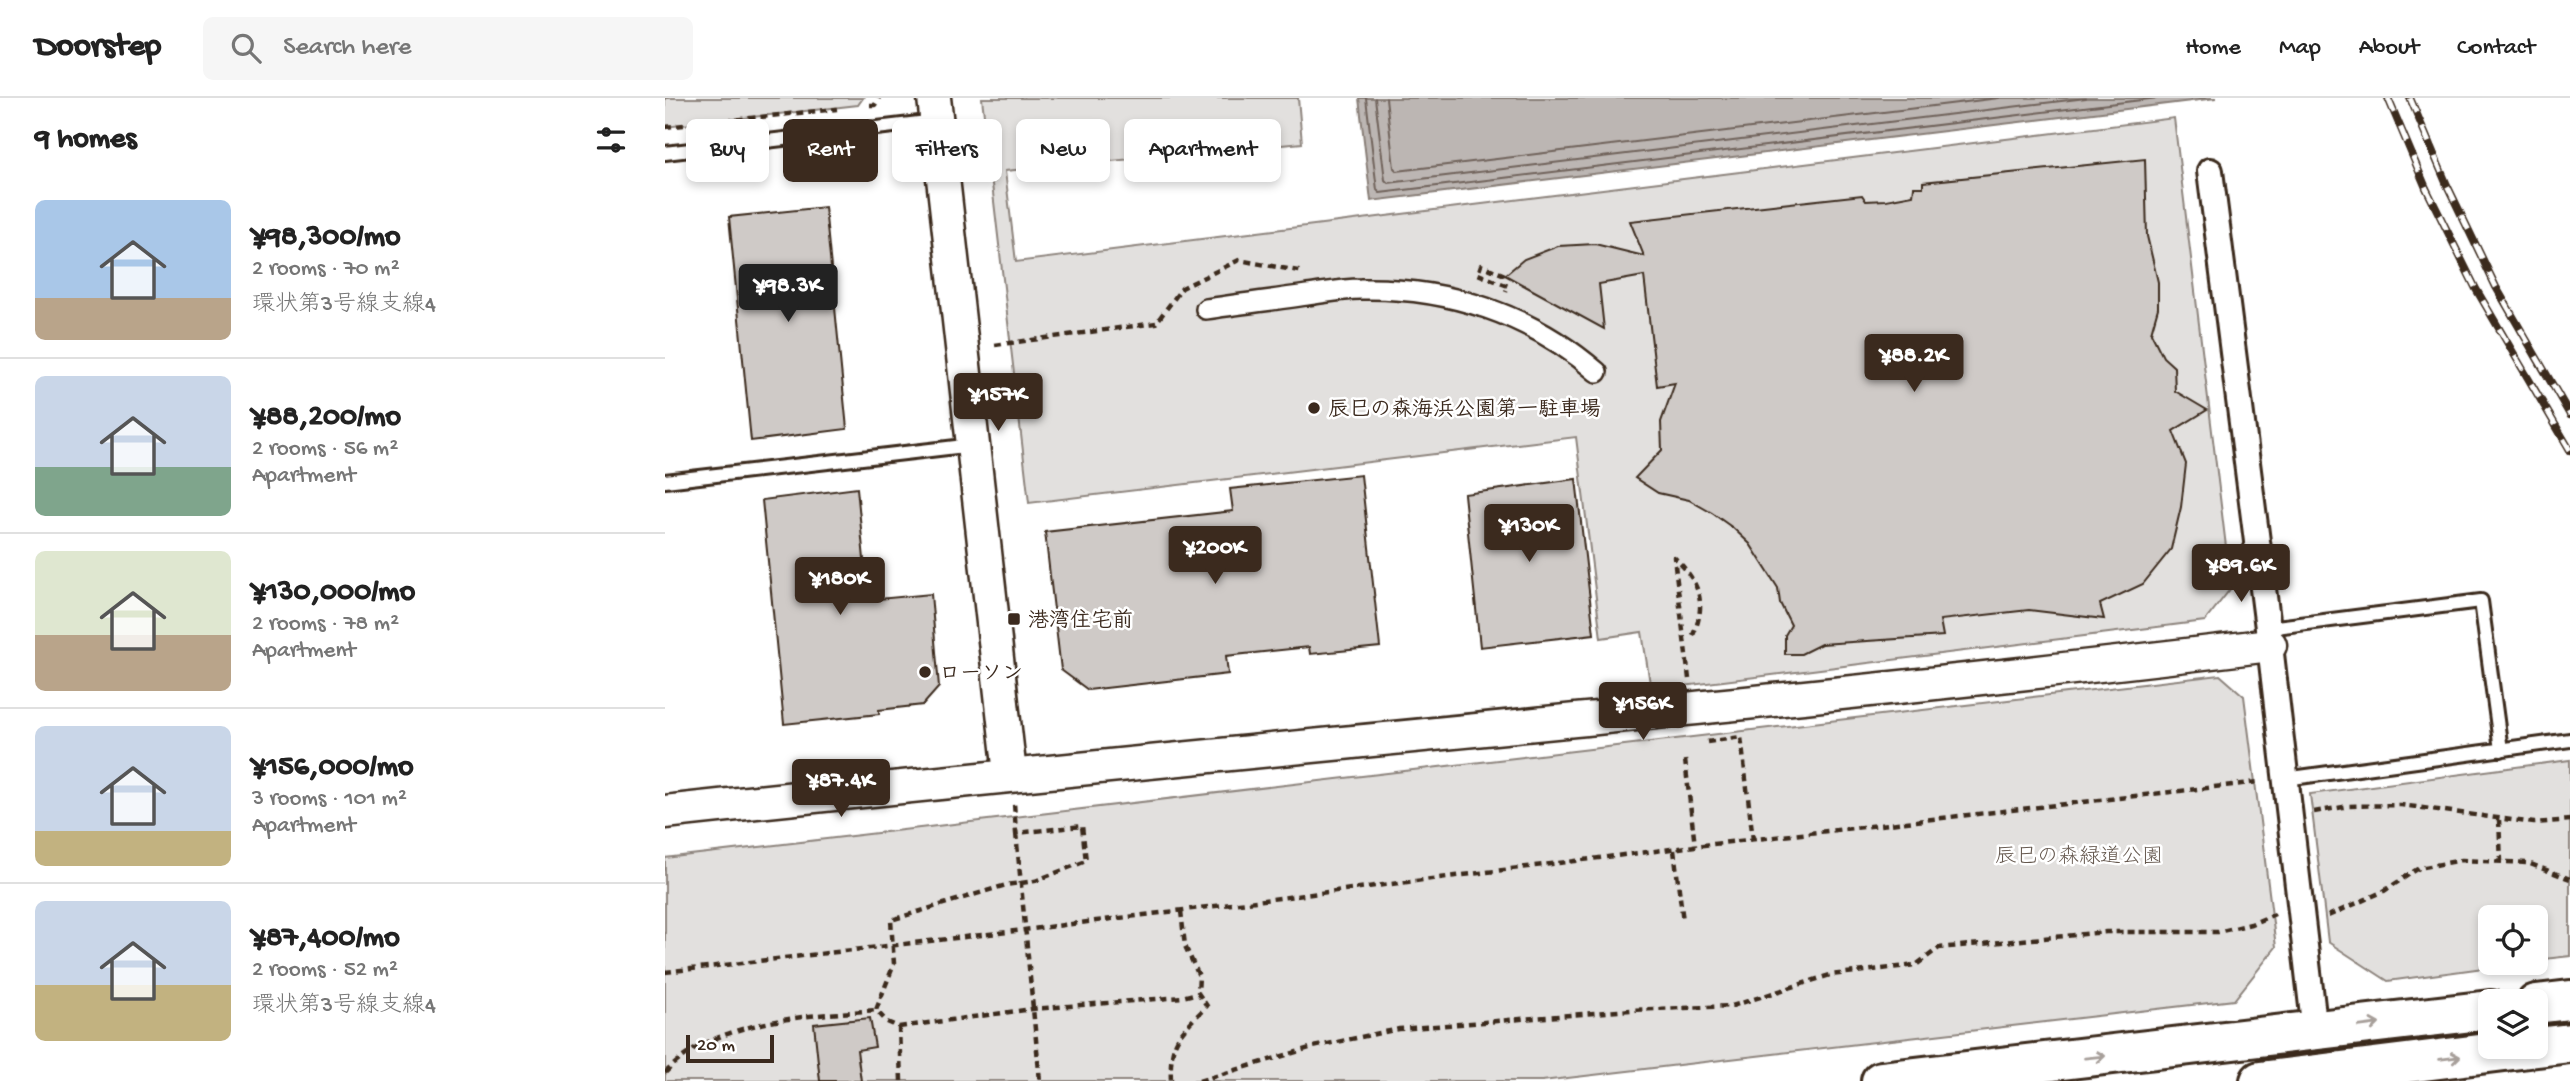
<!DOCTYPE html>
<html lang="en">
<head>
<meta charset="utf-8">
<style>
  :root { --surface:#fff; --page:#f6f6f6; --text:#222; --muted:#767676; --line:#e0e0e0; --accent:#3b2a1e }
  body { margin:0; font-family:"Gochi Hand","Klee One",sans-serif; background:var(--page); color:var(--text); height:100vh; display:flex; flex-direction:column; font-size:26px; white-space:nowrap }
  * { box-sizing:border-box; margin:0 }
  p { font-size:23px; color:var(--muted) }
  .icon { flex:none; width:38px; height:38px; fill:none; stroke:currentColor; stroke-width:2; stroke-linecap:round; stroke-linejoin:round }
  .map { position:relative; flex:1; overflow:hidden }
  .side { display:flex; flex-direction:column; background:var(--surface); width:665px }
  .side>* { flex:none }
  .banner { position:absolute; left:21px; top:21px; width:665px; height:63px; display:flex; gap:14px }
  .tools { position:absolute; left:1813px; top:807px; display:grid; gap:14px }
  .tools a { display:grid; place-items:center; width:70px; height:70px; border-radius:10px; background:var(--surface); box-shadow:0 4px 10px #0003; font-size:35px }
  .scale { position:absolute; left:21px; bottom:18px; width:88px; box-sizing:border-box; padding-left:7px; border:4px solid #3b2a1e; border-top:0; font-size:19px; line-height:24px; white-space:nowrap; color:#3b2a1e; -webkit-text-stroke:5px #fff; paint-order:stroke }
  .price { position:absolute; translate:-50% -60px; padding:0 16px; border-radius:7px; background:var(--accent); color:#fff; font-size:23px; line-height:46px; filter:drop-shadow(0 2px 4px #0008) }
  .price::after { content:''; position:absolute; left:50%; top:42px; width:21px; height:16px; margin-left:-10px; background:inherit; clip-path:polygon(0 0,100% 0,50% 100%) }
  .price.current { background:#222; color:#fff }
  ul { padding:0; list-style:none }
  li { display:flex; align-items:center; gap:21px; height:175px; padding:0 35px }
  li+li { border-top:2px solid var(--line) }
  li span { display:grid; place-items:center; flex:none; width:196px; height:140px; border-radius:10px; color:#555 }
  li>.icon { margin-inline-start:auto }
  span .icon { width:84px; height:84px; fill:#fffc; stroke-width:1 }
  li b { font-size:30px }
  h2 { display:flex; justify-content:space-between; align-items:center; height:84px; padding:0 35px; font-size:30px }
  .pill { padding:0 24px; border-radius:10px; background:var(--surface); box-shadow:0 4px 10px #0003; font-size:24px; line-height:63px }
  .pill.current { background:var(--accent); color:#fff }
  header { display:flex; align-items:center; gap:42px; box-sizing:border-box; height:98px; padding:0 35px; background:var(--surface); border-bottom:2px solid var(--line) }
  header strong { font-size:33px }
  nav { display:flex; gap:38px; margin-inline-start:auto; font-size:24px }
  .search { width:490px; height:63px; background:var(--page); display:flex; align-items:center; gap:18px; box-sizing:border-box; padding:0 24px; border-radius:10px; color:var(--muted); font-size:26px }
  main { display:flex; flex:1; min-height:0 }
  .map>svg:first-child { display:block }
  .green { fill:#e2e0de; stroke:#8e857e; stroke-width:2 }
  .water { fill:#bcb6b3; stroke:#887e77; stroke-width:2 }
  .lines { fill:none; stroke-linecap:round; stroke-linejoin:round }
  .shore { stroke:#6f625a; stroke-width:2 }
  .building { fill:#cfcac7; stroke:#3b2a1e; stroke-width:2 }
  .service-casing { stroke:#3b2a1e; stroke-width:18 }
  .pedestrian-casing { stroke:#3b2a1e; stroke-width:24 }
  .minor-casing { stroke:#3b2a1e; stroke-width:30 }
  .tertiary-casing { stroke:#3b2a1e; stroke-width:37 }
  .trunk-casing { stroke:#3b2a1e; stroke-width:44 }
  .path { stroke:#3b2a1e; stroke-width:4.5; stroke-dasharray:7 5; stroke-linecap:butt }
  .service { stroke:#fff; stroke-width:12 }
  .pedestrian { stroke:#fff; stroke-width:19 }
  .minor { stroke:#fff; stroke-width:24 }
  .tertiary { stroke:#fff; stroke-width:32 }
  .trunk { stroke:#fff; stroke-width:38 }
  .rail-casing { stroke:#3b2a1e; stroke-width:8 }
  .rail { stroke:#fff; stroke-width:5; stroke-dasharray:16; stroke-linecap:butt }
  .oneway { stroke:#a79f9a }
  .poi-dot { fill:#3b2a1e; stroke:#fff; stroke-width:2.5 }
  .labels { text-anchor:middle; stroke-width:5; stroke-linejoin:round; paint-order:stroke }
  .poi-label { font-size:21px; font-weight:bold; fill:#3b2a1e; stroke:#fff; text-anchor:start }
  .park-label { font-size:21px; fill:#65584e; stroke:#fff }
</style>
</head>
<body>
<header>
<strong>Doorstep</strong>
<div class="search"><svg class="icon" aria-label="search" viewBox="0 0 24 24"><circle cx="10" cy="10" r="6"/><path d="M15 15l6 6"/></svg>Search here</div>
<nav><a>Home</a><a>Map</a><a>About</a><a>Contact</a></nav>
</header>
<main>
<section class="side">
<h2>9 homes<svg class="icon" aria-label="filters" viewBox="0 0 24 24"><path d="M4 7h16M4 17h16"/><circle cx="9" cy="7" r="2"/><circle cx="15" cy="17" r="2"/></svg></h2>
<ul>
<li><span style="background:linear-gradient(#a9c7e8 70%,#b9a48a 0)"><svg class="icon" aria-label="home" viewBox="0 0 24 24"><path d="M3 11l9-7 9 7M6 9v11h12V9"/></svg></span><div><b>¥98,300/mo</b><p>2 rooms · 70 m²</p><p>環状第3号線支線4</p></div></li>
<li><span style="background:linear-gradient(#c9d6e8 65%,#7fa58c 0)"><svg class="icon" aria-label="home" viewBox="0 0 24 24"><path d="M3 11l9-7 9 7M6 9v11h12V9"/></svg></span><div><b>¥88,200/mo</b><p>2 rooms · 56 m²</p><p>Apartment</p></div></li>
<li><span style="background:linear-gradient(#dfe7d0 60%,#b9a48a 0)"><svg class="icon" aria-label="home" viewBox="0 0 24 24"><path d="M3 11l9-7 9 7M6 9v11h12V9"/></svg></span><div><b>¥130,000/mo</b><p>2 rooms · 78 m²</p><p>Apartment</p></div></li>
<li><span style="background:linear-gradient(#c9d6e8 75%,#c2b280 0)"><svg class="icon" aria-label="home" viewBox="0 0 24 24"><path d="M3 11l9-7 9 7M6 9v11h12V9"/></svg></span><div><b>¥156,000/mo</b><p>3 rooms · 101 m²</p><p>Apartment</p></div></li>
<li><span style="background:linear-gradient(#c9d6e8 60%,#c2b280 0)"><svg class="icon" aria-label="home" viewBox="0 0 24 24"><path d="M3 11l9-7 9 7M6 9v11h12V9"/></svg></span><div><b>¥87,400/mo</b><p>2 rooms · 52 m²</p><p>環状第3号線支線4</p></div></li>
</ul>
</section>
<div class="map">
<svg width="1905" height="983" viewBox="0 0 1905 983">
  <rect width="100%" height="100%" fill="#fff"/>
  <filter id="ink" filterUnits="userSpaceOnUse"><feTurbulence type="fractalNoise" baseFrequency=".0143" numOctaves="2"/><feDisplacementMap in="SourceGraphic" scale="14" xChannelSelector="R" yChannelSelector="G"/><feConvolveMatrix kernelMatrix="1 2 1 2 8 2 1 2 1" color-interpolation-filters="sRGB"/></filter>
  <g filter="url(#ink)">
    <path class="green" d="M0,0H198L193,7L0,29Z
      M317,0H633L637,45L340,73L351,164L1509,20L1566,490L1540,523L986,592L977,534L936,540L911,339L364,405Z
      M1555,577L1579,598L1611,849L1569,902L877,983H0V760Z
      M1905,662V858L1871,862V819H1825V864L1855,865L1723,883L1663,844L1645,696Z"/>
    <path class="water" d="M694,0H1551L706,103Z"/>
    <g class="lines">
      <path class="shore" d="M701,0L712,92L715,95L1493,0
        M710,0L720,82L723,85L1421,0
        M721,0L729,70L732,73L1334,0"/>
    </g>
    <path class="building" d="M1480,61L1482,138L1493,184V210L1486,235L1498,259L1509,269L1510,293L1542,312L1508,333L1521,366L1516,409L1506,451L1478,486L1435,506L1439,521L1364,512L1275,522L1278,538L1156,546L1136,556H1120V537L1126,527L1115,505L1113,490L1085,446L1068,430L1047,415L1024,402L993,395L970,380L997,352L996,324L1010,285L992,288L979,178L934,186L939,231L840,177L859,161L893,148L930,146L979,158L965,123L1197,97L1201,103L1221,102L1248,97L1249,89H1258V84Z
      M160,109L182,331L86,343L64,119Z
      M696,377L715,549L645,556L644,549L561,558L563,576L423,592L396,572L380,434L568,413L565,391Z
      M911,381L929,536L815,549L799,396Z
      M192,390L203,502L266,496L274,589L258,607L214,612V616L119,626L97,402Z
      M205,920L210,949L192,952L196,983H155L149,926Z"/>
    <g class="lines">
      <defs>
        <path id="service" d="M0,55L271,23
          M0,383L308,347
          M1603,530L1816,503L1836,652
          M1620,681L1905,642"/>
        <path id="pedestrian" d="M541,211C574,206 608,202 642,197C659,195 677,191 695,191C783,189 865,216 932,274"/>
        <path id="minor" d="M1545,73L1603,530L1650,934"/>
        <path id="tertiary" d="M269,0L345,676
          M0,714C535,655 1071,612 1605,547"/>
        <path id="trunk" d="M1871,906L1905,902
          M1216,983L1825,912
          M1595,983L1905,945"/>
      </defs>
      <use href="#service" class="service-casing"/>
      <use href="#pedestrian" class="pedestrian-casing"/>
      <use href="#minor" class="minor-casing"/>
      <use href="#tertiary" class="tertiary-casing"/>
      <use href="#trunk" class="trunk-casing"/>
      <path class="path" d="M205,7H210L214,0
        M0,29L172,11
        M840,177L816,167L813,176L843,188L841,193
        M330,247L491,225L517,190L574,162L639,174
        M1024,581L1009,459C1033,483 1043,503 1028,537
        M1042,644L1076,639L1088,742
        M1020,662L1030,748
        M1649,714L1684,708L1736,707L1869,725L1905,722
        M1834,722L1836,763
        M351,735L375,983
        M1009,752L1018,823
        M516,813L520,848L534,878L533,895
        M1663,818L1719,793L1754,770L1797,762L1863,765L1905,781
        M0,874L359,832L1030,748L1594,684
        M234,929L367,911L517,899L533,895L542,908C515,935 504,941 506,983
        M0,975C51,921 142,918 211,912
        M236,983L234,929L222,924L211,912L229,866L226,822L341,787L370,783L421,763L417,728L351,735L349,705
        M534,983L648,949L734,931L966,912L1067,908L1165,877L1251,867L1274,850L1441,834H1553L1586,826L1610,816"/>
      <use href="#service" class="service"/>
      <use href="#pedestrian" class="pedestrian"/>
      <use href="#minor" class="minor"/>
      <use href="#tertiary" class="tertiary"/>
      <use href="#trunk" class="trunk"/>
      <defs>
        <path id="rail" d="M1723,0L1761,90L1811,191L1905,352
          M1745,0L1782,87L1831,189L1905,317"/>
      </defs>
      <use href="#rail" class="rail-casing"/>
      <use href="#rail" class="rail"/>
    </g>
    <defs><path id="oneway-shaft" d="M-6 0H5M1.5-3L5.5 0L1.5 3" fill="none" stroke-width="1.6" stroke-linecap="round" stroke-linejoin="round" transform="scale(1.75)"/></defs>
    <g class="oneway">
      <use href="#oneway-shaft" transform="translate(1704 927) rotate(-7)"/>
      <use href="#oneway-shaft" transform="translate(1430 959) rotate(-6)"/>
      <use href="#oneway-shaft" transform="translate(1785 960) rotate(-7)"/>
    </g>
  </g>
  <g class="poi-dot">
    <circle cx="649" cy="310" r="7"/>
    <rect x="342" y="514" width="14" height="14" rx="3.5"/>
    <circle cx="260" cy="574" r="7"/>
  </g>
  <g class="labels">
    <g class="poi-label">
      <text x="663" y="317">辰巳の森海浜公園第一駐車場</text>
      <text x="363" y="528">港湾住宅前</text>
      <text x="274" y="581">ローソン</text>
    </g>
    <g class="park-label">
      <text x="1414" y="764">辰巳の森緑道公園</text>
    </g>
  </g>
</svg>
<div class="tools">
<a><svg class="icon" aria-label="locate" viewBox="0 0 24 24"><circle cx="12" cy="12" r="6"/><path d="M12 2v4M12 18v4M2 12h4M18 12h4"/></svg></a>
<a><svg class="icon" aria-label="layers" viewBox="0 0 24 24"><path d="M12 4l9 5-9 5-9-5zM3 14l9 5 9-5"/></svg></a>
</div>
<div class="scale">20 m</div>
<b class="price current" style="left:123px;top:226px">¥98.3K</b>
<b class="price" style="left:1249px;top:296px">¥88.2K</b>
<b class="price" style="left:333px;top:335px">¥157K</b>
<b class="price" style="left:864px;top:466px">¥130K</b>
<b class="price" style="left:550px;top:488px">¥200K</b>
<b class="price" style="left:1576px;top:506px">¥89.6K</b>
<b class="price" style="left:175px;top:519px">¥180K</b>
<b class="price" style="left:978px;top:644px">¥156K</b>
<b class="price" style="left:176px;top:721px">¥87.4K</b>
<div class="banner">
<a class="pill">Buy</a>
<a class="pill current">Rent</a>
<a class="pill">Filters</a>
<a class="pill">New</a>
<a class="pill">Apartment</a>
</div>
</div>
</main>
</body>
</html>
